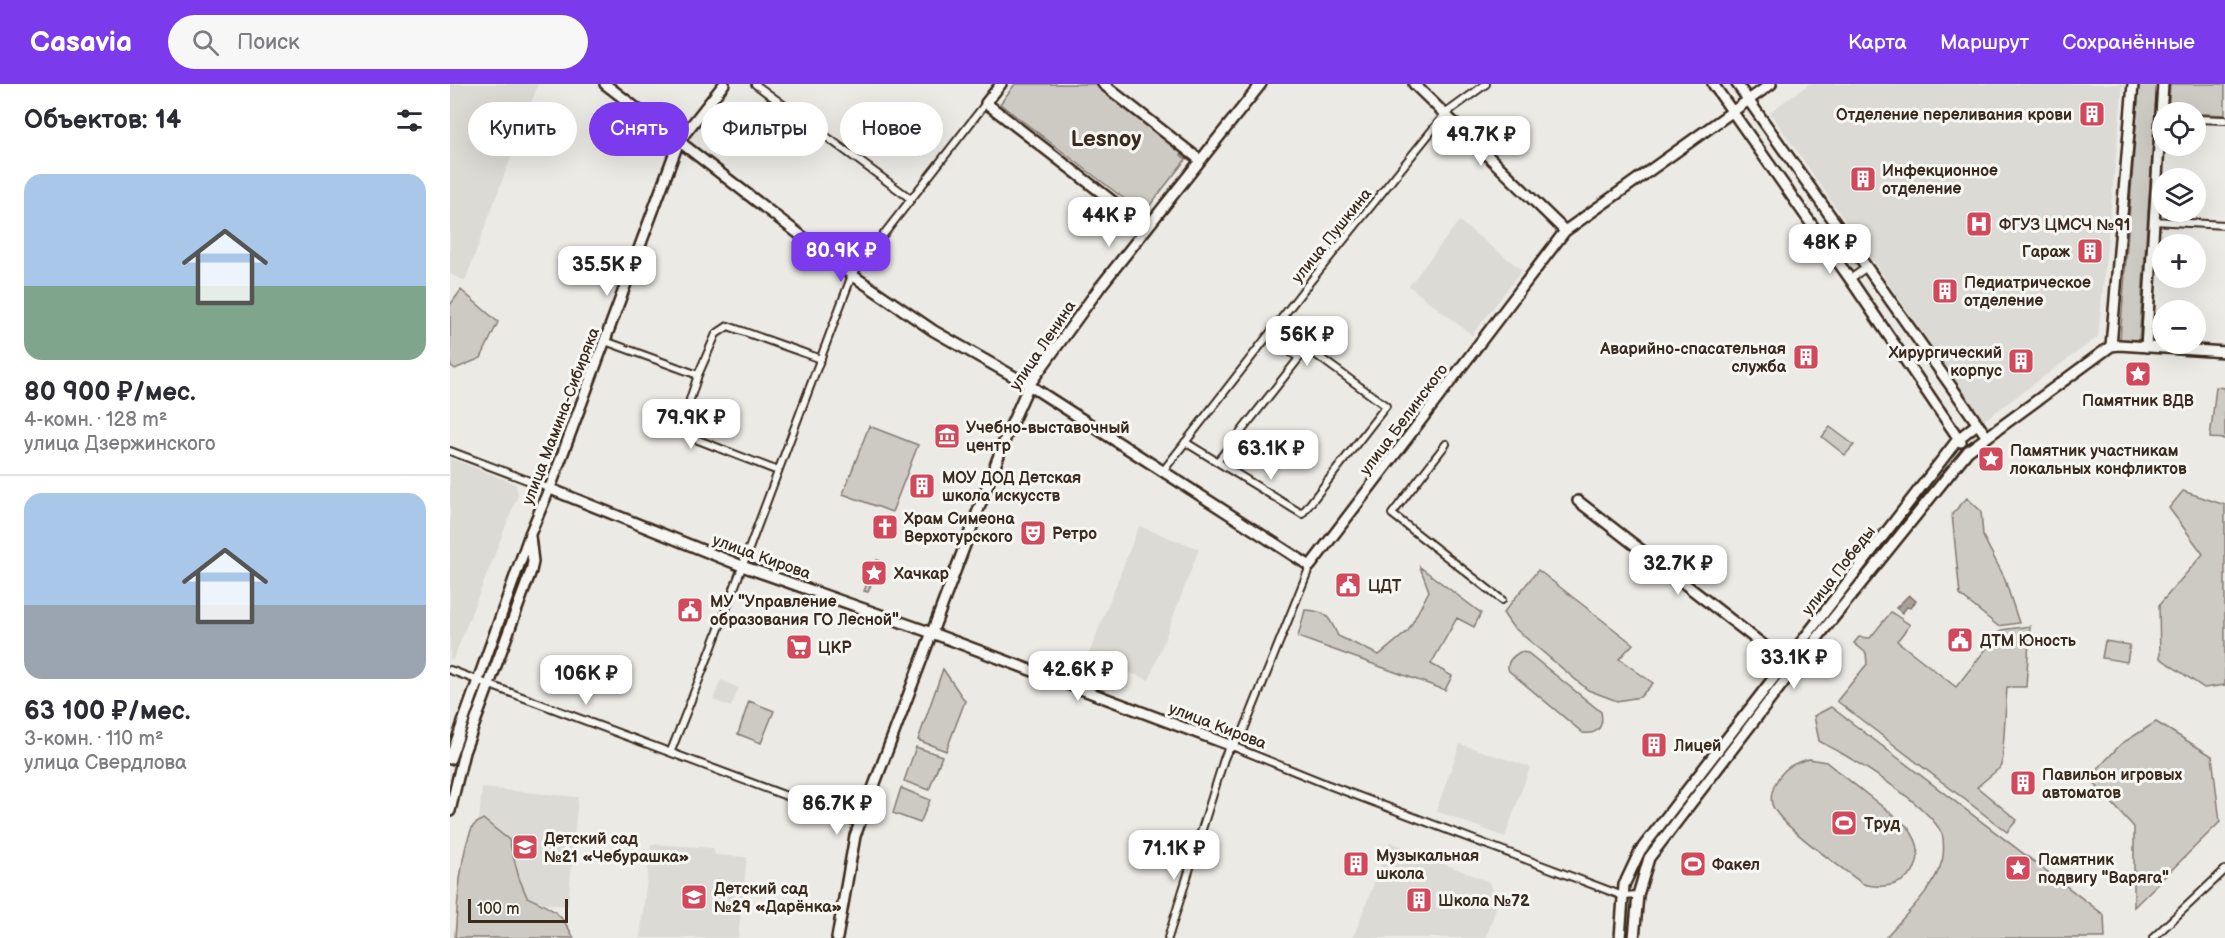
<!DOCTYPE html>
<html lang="ru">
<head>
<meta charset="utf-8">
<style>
  :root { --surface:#fff; --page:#f7f7f7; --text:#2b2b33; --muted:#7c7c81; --line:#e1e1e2; --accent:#7c3aed }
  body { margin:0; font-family:"Balsamiq Sans",sans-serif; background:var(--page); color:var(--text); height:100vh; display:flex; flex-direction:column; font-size:22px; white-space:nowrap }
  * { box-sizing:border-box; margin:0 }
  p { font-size:20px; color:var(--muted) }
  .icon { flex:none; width:33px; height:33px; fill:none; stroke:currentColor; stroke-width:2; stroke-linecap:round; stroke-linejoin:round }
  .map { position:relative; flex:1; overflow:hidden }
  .panel { display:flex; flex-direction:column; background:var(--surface); width:450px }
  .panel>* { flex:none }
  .banner { position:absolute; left:18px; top:18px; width:570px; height:54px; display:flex; gap:12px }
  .controls { position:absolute; left:1702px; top:18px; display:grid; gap:12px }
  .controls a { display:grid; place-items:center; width:54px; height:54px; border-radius:50%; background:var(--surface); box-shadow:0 6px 24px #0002; font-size:30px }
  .scale { position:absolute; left:18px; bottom:15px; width:100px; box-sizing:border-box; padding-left:6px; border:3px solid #3b2a1e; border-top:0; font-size:16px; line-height:21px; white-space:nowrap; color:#3b2a1e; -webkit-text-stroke:4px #f6f6f2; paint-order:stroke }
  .price { position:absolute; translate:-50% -51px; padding:0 14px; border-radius:12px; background:#fff; color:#222; font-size:20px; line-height:39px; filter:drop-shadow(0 2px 3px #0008) }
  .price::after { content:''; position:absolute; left:50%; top:36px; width:18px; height:14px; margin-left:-9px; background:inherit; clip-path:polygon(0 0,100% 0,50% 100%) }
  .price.on { background:var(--accent); color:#fff }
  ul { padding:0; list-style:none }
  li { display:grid; align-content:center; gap:12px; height:318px; padding:0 24px }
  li+li { border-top:2px solid var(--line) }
  li span { display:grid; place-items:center; height:186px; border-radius:18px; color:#555 }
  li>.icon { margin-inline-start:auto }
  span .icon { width:108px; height:108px; fill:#fffc; stroke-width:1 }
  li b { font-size:26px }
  h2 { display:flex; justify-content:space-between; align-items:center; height:72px; padding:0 24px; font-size:26px }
  .tag { padding:0 21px; border-radius:27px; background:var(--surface); box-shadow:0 6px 24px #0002; font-size:21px; line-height:54px }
  .tag.on { background:var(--accent); color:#fff }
  header { display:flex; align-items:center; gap:36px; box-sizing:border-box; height:84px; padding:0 30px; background:var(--accent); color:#fff }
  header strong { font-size:28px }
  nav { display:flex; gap:33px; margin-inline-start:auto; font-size:21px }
  .search { width:420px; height:54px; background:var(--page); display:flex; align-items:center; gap:15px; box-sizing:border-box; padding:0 21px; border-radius:33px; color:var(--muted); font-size:22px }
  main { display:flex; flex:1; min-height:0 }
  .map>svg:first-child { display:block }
  .built { fill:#dcdad4 }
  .green { fill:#cdcac4; stroke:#847a71; stroke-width:1.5 }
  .water { fill:#a8a198; stroke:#7c7167; stroke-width:1.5 }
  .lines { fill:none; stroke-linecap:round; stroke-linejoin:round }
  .street-casing { stroke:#3b2a1e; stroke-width:10 }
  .secondary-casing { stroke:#3b2a1e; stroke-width:14 }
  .street { stroke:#f6f6f2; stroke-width:6 }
  .secondary { stroke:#f6f6f2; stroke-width:9 }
  .labels { text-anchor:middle; stroke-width:6; stroke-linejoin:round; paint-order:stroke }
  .poi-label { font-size:16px; font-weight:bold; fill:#3b2a1e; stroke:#f6f6f2; text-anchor:start }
  .street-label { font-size:16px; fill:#3b2a1e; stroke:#f6f6f2 }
  .district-label { font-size:22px; font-weight:bold; fill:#3b2a1e; stroke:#f6f6f2 }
</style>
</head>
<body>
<header>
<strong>Casavia</strong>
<div class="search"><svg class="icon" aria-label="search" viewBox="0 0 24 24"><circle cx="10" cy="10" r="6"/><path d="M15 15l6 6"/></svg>Поиск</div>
<nav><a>Карта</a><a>Маршрут</a><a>Сохранённые</a></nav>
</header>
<main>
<section class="panel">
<h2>Объектов: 14<svg class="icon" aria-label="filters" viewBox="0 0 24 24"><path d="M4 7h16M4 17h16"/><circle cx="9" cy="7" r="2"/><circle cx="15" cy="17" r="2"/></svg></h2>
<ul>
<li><span style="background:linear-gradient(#a9c7e8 60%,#7fa58c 0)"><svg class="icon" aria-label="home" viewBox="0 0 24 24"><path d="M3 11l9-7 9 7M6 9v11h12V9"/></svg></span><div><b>80 900 ₽/мес.</b><p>4-комн. · 128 m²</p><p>улица Дзержинского</p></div></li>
<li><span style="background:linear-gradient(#a9c7e8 60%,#9aa5b1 0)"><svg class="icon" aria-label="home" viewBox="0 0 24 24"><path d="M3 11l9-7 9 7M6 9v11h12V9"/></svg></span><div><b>63 100 ₽/мес.</b><p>3-комн. · 110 m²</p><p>улица Свердлова</p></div></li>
</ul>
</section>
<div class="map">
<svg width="1775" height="854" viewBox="0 0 1775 854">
  <rect width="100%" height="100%" fill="#ebeae5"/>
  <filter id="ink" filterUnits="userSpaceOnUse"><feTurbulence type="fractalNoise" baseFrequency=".0167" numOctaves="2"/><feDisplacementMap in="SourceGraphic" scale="12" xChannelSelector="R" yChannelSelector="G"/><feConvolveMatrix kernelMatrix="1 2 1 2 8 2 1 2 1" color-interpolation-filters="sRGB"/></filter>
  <g filter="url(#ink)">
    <path class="built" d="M0,0H88L15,197L0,190Z
      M1359,0H1673L1648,253L1533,337L1320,28Z
      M1009,137L1072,186L1022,251L959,202Z
      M0,374L66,400L68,411L3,576L0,575Z
      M689,442L749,465L699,596L638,572Z
      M271,596L289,604L281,623L263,616Z
      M1010,660L1080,683L1055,753L986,727Z
      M32,704L128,713L118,822L22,813Z
      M940,758L1039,798L1048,818L1036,854H903Z
      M201,760L263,764L265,771L297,773L288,854H190Z"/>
    <path class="green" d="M565,0H647L734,67L731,71L736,75L697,125L692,122L689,126L550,20Z
      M1689,0H1707L1689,257L1670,256Z
      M1720,0H1775V31L1718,28Z
      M11,206L48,238L31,274L5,285L0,281V221Z
      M1766,303L1775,304V355L1760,354Z
      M419,342L468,361L442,428L393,410Z
      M1380,343L1404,361L1395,371L1372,353Z
      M1733,407L1775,421V601L1754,604L1710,574L1709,521L1753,470L1719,424Z
      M1517,414L1531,427L1533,452L1554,493L1569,539L1548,542L1510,511L1502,430Z
      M427,476L430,477L418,508L414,507Z
      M970,483L1031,529L1024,543L1007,534L981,580L1002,592L995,606L848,553L855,526C878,527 879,533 888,552L929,571L958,547L979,507Z
      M1088,486L1183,560L1169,575L1203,599L1190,613L1167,617L1138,606L1062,542L1053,529Z
      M1441,528L1460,541L1447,557L1506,603L1551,546L1580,542L1576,603H1557L1552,682L1527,703L1567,736L1557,748L1387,617L1417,580L1416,569L1404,559L1409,553L1420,554Z
      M1655,557L1680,561L1677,578L1652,574Z
      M1070,568L1078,569L1151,628C1154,642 1148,651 1133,649L1059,587C1055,578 1063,572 1070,568Z
      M493,585L515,617L496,667L468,656Z
      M299,617L324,627L311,659L288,650Z
      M1381,623L1654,831L1655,854H1435C1453,833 1485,804 1492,777C1494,771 1494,756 1492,750C1478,719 1400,673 1369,657L1364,632Z
      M1706,638L1762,672L1770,738L1684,823V743L1639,694L1671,660Z
      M466,663L492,672L479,706L454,697Z
      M1359,675L1376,678L1458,743C1463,751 1469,760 1468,770C1467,800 1436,806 1413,800C1394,785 1327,740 1322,720C1320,713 1323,704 1326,698C1334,683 1344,679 1359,675Z
      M451,704L480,716L470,739L443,729Z
      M33,735L59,756L69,794L77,813C103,825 111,828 124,854H5C7,825 10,770 22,744C24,740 29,738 33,735Z"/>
    <path class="water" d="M1459,511L1466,517L1460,524L1457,523L1452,529L1446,524Z"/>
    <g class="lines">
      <defs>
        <path id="street" d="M305,0L461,115
          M1746,35L1775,36
          M1703,137L1775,141
          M1400,195L1417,183
          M818,252L849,274
          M155,257L248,291L266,250L278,242L371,275
          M248,291L233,337L243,354L328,387
          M735,358C774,382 813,406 852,430L936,322L857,264L767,378
          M996,360L942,430L1052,516
          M0,367L98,404
          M713,387L855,204L996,29L1036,0
          M0,586L406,738
          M782,662L876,700L1173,812L1188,811
          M221,667L262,563L402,191L536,19
          M718,854L774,675L777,668L791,653L860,482
          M1703,854L1775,786"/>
        <path id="secondary" d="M155,0L402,191L484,247L579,301L860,482L1115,147L1321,0
          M551,0L536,19L697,144
          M653,0L750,76
          M964,0L1115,147
          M1263,0L1400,195L1511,358
          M1287,0L1537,353
          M1661,262L1683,0
          M1696,263L1713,0
          M98,404L292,482L482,549L782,662
          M1128,417L1339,581
          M0,675L80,450L103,396L229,57L274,0
          M0,727L14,668L81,487L83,478L80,452
          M387,854L405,752L557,350L579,301L650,203L811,0
          M1170,854L1174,801L1190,767L1508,355L1527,340
          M1184,854L1188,811L1199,774L1372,548L1518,367L1661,262L1669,261L1775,268"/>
      </defs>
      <use href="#street" class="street-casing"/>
      <use href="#secondary" class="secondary-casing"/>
      <use href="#street" class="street"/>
      <use href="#secondary" class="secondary"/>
    </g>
  </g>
  <defs>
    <symbol id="building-square" viewBox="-11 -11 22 22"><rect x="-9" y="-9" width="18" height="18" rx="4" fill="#d1495b" stroke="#f6f6f2"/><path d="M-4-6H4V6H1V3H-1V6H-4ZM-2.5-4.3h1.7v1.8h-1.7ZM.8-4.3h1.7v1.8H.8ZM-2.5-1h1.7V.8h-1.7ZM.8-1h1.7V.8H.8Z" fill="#fff"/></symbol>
    <symbol id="hospital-square" viewBox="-11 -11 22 22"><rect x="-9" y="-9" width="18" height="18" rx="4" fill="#d1495b" stroke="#f6f6f2"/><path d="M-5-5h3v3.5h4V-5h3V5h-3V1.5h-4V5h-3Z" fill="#fff"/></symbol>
    <symbol id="sight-square" viewBox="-11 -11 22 22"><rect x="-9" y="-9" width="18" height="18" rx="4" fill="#d1495b" stroke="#f6f6f2"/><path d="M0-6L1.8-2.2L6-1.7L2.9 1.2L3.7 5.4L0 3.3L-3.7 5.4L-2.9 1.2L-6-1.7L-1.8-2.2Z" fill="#fff"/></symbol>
    <symbol id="museum-square" viewBox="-11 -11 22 22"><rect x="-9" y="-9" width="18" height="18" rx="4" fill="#d1495b" stroke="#f6f6f2"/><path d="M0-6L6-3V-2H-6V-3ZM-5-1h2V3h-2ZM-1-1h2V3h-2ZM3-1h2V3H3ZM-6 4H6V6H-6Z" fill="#fff"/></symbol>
    <symbol id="church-square" viewBox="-11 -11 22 22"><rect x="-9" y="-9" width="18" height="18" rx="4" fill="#d1495b" stroke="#f6f6f2"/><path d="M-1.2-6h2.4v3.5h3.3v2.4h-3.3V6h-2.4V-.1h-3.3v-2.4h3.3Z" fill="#fff"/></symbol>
    <symbol id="theatre-square" viewBox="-11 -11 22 22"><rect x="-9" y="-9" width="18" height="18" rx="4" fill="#d1495b" stroke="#f6f6f2"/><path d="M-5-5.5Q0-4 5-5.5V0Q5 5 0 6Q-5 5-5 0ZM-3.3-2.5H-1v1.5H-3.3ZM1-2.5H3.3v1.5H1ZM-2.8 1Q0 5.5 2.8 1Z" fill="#fff"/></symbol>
    <symbol id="civic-square" viewBox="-11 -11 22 22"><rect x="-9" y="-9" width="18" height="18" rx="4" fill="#d1495b" stroke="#f6f6f2"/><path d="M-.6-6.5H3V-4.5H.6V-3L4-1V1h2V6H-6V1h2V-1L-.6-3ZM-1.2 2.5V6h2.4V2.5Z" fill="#fff"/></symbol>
    <symbol id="supermarket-square" viewBox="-11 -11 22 22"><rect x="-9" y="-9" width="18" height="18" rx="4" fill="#d1495b" stroke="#f6f6f2"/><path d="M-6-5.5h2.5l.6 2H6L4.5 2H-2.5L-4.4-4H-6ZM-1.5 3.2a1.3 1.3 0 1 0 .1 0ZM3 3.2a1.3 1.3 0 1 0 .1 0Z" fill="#fff"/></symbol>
    <symbol id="stadium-square" viewBox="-11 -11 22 22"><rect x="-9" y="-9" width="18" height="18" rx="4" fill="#d1495b" stroke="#f6f6f2"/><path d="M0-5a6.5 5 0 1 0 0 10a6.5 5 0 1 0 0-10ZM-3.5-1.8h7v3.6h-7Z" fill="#fff"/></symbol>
    <symbol id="school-square" viewBox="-11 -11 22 22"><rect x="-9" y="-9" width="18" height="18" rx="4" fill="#d1495b" stroke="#f6f6f2"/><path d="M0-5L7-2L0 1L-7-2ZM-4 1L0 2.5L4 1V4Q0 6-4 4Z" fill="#fff"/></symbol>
  </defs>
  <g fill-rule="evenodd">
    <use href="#building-square" x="1627" y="15" width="30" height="30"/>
    <use href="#building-square" x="1398" y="80" width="30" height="30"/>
    <use href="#hospital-square" x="1514" y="125" width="30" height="30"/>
    <use href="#building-square" x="1625" y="152" width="30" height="30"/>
    <use href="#building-square" x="1480" y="192" width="30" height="30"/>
    <use href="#building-square" x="1341" y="258" width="30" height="30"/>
    <use href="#building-square" x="1556" y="262" width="30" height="30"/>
    <use href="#sight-square" x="1673" y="275" width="30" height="30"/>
    <use href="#museum-square" x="482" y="337" width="30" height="30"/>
    <use href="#sight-square" x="1526" y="360" width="30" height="30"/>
    <use href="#building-square" x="457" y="387" width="30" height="30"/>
    <use href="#church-square" x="420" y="428" width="30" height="30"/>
    <use href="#theatre-square" x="568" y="434" width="30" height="30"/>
    <use href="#sight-square" x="409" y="474" width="30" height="30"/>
    <use href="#civic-square" x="883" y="486" width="30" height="30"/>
    <use href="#civic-square" x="225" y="511" width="30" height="30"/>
    <use href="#civic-square" x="1495" y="541" width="30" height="30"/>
    <use href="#supermarket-square" x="334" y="548" width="30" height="30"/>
    <use href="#building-square" x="1189" y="646" width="30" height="30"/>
    <use href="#building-square" x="1558" y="684" width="30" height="30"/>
    <use href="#stadium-square" x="1379" y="724" width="30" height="30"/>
    <use href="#school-square" x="60" y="748" width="30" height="30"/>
    <use href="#building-square" x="891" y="765" width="30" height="30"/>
    <use href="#stadium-square" x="1228" y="765" width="30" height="30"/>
    <use href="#sight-square" x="1553" y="769" width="30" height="30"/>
    <use href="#school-square" x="229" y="798" width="30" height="30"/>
    <use href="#building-square" x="954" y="801" width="30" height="30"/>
  </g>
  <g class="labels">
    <g class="poi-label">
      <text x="1622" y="36" text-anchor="end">Отделение переливания крови</text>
      <text x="1432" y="92">Инфекционное<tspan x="1432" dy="18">отделение</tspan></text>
      <text x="1549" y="146">ФГУЗ ЦМСЧ №91</text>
      <text x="1620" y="173" text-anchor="end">Гараж</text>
      <text x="1514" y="204">Педиатрическое<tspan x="1514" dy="18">отделение</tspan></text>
      <text x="1336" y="270" text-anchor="end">Аварийно-спасательная<tspan x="1336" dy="18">служба</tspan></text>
      <text x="1552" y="274" text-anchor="end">Хирургический<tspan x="1552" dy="18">корпус</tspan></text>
      <text x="1688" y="322" text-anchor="middle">Памятник ВДВ</text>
      <text x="516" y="349">Учебно-выставочный<tspan x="516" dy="18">центр</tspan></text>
      <text x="1560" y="372">Памятник участникам<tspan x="1560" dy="18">локальных конфликтов</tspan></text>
      <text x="492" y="399">МОУ ДОД Детская<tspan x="492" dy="18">школа искусств</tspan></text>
      <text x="454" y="440">Храм Симеона<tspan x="454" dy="18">Верхотурского</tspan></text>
      <text x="602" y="455">Ретро</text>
      <text x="444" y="495">Хачкар</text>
      <text x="918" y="507">ЦДТ</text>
      <text x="260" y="523">МУ "Управление<tspan x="260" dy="18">образования ГО Лесной"</tspan></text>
      <text x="1530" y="562">ДТМ Юность</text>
      <text x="368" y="569">ЦКР</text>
      <text x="1224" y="667">Лицей</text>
      <text x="1592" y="696">Павильон игровых<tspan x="1592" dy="18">автоматов</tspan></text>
      <text x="1414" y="745">Труд</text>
      <text x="94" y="760">Детский сад<tspan x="94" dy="18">№21 «Чебурашка»</tspan></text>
      <text x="926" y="777">Музыкальная<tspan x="926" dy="18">школа</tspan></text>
      <text x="1588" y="781">Памятник<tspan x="1588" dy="18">подвигу "Варяга"</tspan></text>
      <text x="1262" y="786">Факел</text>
      <text x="264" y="810">Детский сад<tspan x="264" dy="18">№29 «Дарёнка»</tspan></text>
      <text x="988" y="822">Школа №72</text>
    </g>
    <g class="street-label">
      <text transform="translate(881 151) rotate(-51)" y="6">улица Пушкина</text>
      <text transform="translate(592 261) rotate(-56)" y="6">улица Ленина</text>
      <text transform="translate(110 332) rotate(-69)" y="6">улица Мамина-Сибиряка</text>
      <text transform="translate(953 335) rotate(-53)" y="6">улица Белинского</text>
      <text transform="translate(312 472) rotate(20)" y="6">улица Кирова</text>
      <text transform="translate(1388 486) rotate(-52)" y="6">улица Победы</text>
      <text transform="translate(768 641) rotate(21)" y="6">улица Кирова</text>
    </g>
    <g class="district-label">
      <text x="656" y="62">Lesnoy</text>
    </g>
  </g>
</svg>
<div class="controls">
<a><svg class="icon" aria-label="locate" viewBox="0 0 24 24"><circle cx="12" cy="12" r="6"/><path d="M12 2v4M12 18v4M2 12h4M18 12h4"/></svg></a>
<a><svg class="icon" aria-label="layers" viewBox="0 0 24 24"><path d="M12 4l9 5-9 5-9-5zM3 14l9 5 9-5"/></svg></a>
<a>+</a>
<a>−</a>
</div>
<div class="scale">100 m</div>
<b class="price" style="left:1031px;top:83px">49.7K ₽</b>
<b class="price" style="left:659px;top:164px">44K ₽</b>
<b class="price" style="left:1380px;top:191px">48K ₽</b>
<b class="price on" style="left:391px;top:199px">80.9K ₽</b>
<b class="price" style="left:157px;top:213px">35.5K ₽</b>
<b class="price" style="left:857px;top:283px">56K ₽</b>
<b class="price" style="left:241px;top:366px">79.9K ₽</b>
<b class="price" style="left:821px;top:397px">63.1K ₽</b>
<b class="price" style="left:1228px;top:512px">32.7K ₽</b>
<b class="price" style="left:1344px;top:606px">33.1K ₽</b>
<b class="price" style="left:628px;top:618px">42.6K ₽</b>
<b class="price" style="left:136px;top:622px">106K ₽</b>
<b class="price" style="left:387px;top:752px">86.7K ₽</b>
<b class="price" style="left:724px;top:797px">71.1K ₽</b>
<div class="banner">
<a class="tag">Купить</a>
<a class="tag on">Снять</a>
<a class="tag">Фильтры</a>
<a class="tag">Новое</a>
</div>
</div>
</main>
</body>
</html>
